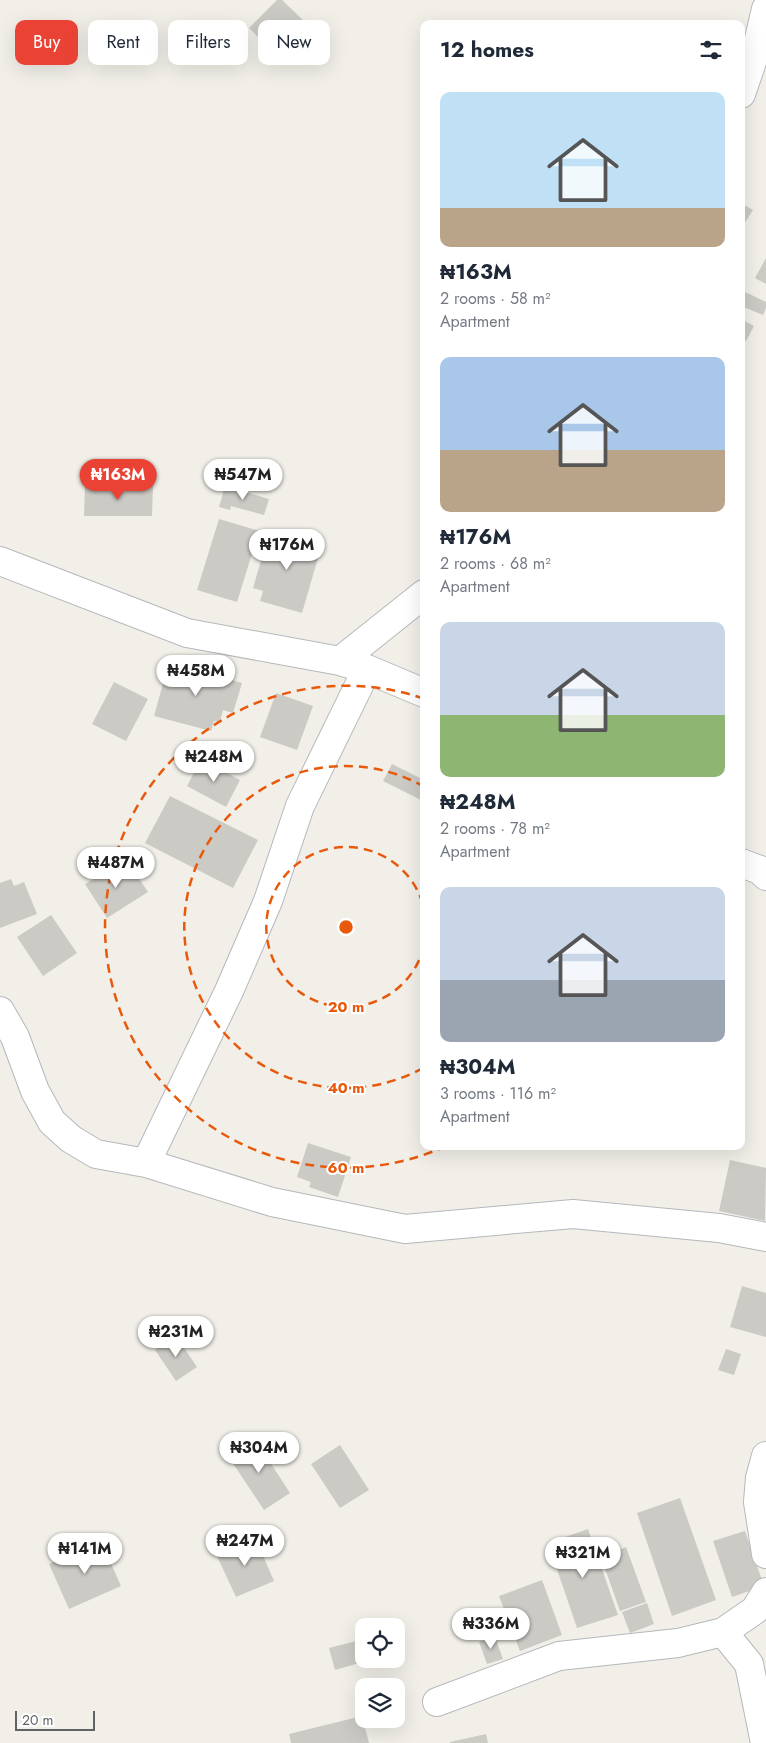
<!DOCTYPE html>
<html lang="en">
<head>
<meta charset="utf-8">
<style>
  :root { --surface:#fff; --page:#f2f2f3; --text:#1f2937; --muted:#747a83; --accent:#ea4335 }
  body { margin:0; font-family:Jost,sans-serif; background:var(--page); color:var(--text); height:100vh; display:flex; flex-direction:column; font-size:19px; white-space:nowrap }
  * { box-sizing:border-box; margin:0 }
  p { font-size:16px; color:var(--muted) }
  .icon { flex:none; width:28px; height:28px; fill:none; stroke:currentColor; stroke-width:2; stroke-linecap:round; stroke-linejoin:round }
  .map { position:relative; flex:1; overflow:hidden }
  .details { position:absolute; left:420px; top:20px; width:325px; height:1130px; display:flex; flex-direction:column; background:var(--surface); border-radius:10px; box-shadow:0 5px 20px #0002 }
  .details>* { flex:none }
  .banner { position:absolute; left:15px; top:20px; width:330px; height:45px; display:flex; gap:10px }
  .fabs { position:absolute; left:355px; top:1618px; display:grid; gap:10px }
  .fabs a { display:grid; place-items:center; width:50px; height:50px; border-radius:10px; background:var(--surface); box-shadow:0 5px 20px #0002; font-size:25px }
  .scale { position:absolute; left:15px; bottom:12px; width:80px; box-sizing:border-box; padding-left:5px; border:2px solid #5f6368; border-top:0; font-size:14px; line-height:18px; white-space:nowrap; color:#5f6368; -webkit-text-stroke:4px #fff; paint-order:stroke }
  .price { position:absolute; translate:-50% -42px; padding:0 11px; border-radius:18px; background:#fff; color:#222; font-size:16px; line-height:32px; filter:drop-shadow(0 1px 2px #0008) }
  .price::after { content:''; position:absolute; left:50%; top:30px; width:15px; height:11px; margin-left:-8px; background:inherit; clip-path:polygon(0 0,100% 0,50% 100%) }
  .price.current { background:var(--accent); color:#fff }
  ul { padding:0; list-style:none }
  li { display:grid; align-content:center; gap:10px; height:265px; padding:0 20px }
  li span { display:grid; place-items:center; height:155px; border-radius:10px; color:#555 }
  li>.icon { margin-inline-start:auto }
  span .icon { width:90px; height:90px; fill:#fffc; stroke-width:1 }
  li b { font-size:21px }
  h2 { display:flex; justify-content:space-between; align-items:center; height:60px; padding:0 20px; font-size:21px }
  .pill { padding:0 18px; border-radius:10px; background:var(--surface); box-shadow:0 5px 20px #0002; font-size:18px; line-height:45px }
  .pill.current { background:var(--accent); color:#fff }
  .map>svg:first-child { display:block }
  .building { fill:#cccac5 }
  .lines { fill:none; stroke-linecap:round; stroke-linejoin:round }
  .minor-casing { stroke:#b5b8bc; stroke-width:30 }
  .minor { stroke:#fff; stroke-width:28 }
  .ring { fill:none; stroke:#e8590c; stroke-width:2.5; stroke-dasharray:9 6 }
  .centre { fill:#e8590c; stroke:#fff; stroke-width:2.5 }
  .ring-label { font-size:15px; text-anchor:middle; font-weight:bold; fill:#e8590c; stroke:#fff; stroke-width:4; stroke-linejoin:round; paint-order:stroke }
</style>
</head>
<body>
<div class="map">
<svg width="766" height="1743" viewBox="0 0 766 1743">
  <rect width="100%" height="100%" fill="#f1efe8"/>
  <path class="building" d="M277,0H282L305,22L274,53L249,28Z
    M741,203L753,210L741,229Z
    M766,258V284L755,278Z
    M741,290L766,302V308L763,315L741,306Z
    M741,319L754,326L746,341L741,338Z
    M85,485L153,486L152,516H84Z
    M225,486L269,499L264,515L231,506L230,510L219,507Z
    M219,519L259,531L237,602L197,590Z
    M270,530L322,544L302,613L260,601L263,591L253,588Z
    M169,662L242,683L233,713L223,710L220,722L214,721L211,731L154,716Z
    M114,682L148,699L126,741L92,724Z
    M276,693L313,706L297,750L260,737Z
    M201,759L240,780L226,807L187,786Z
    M392,764L424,780V795L421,800L383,781Z
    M170,796L258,840L233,888L145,843Z
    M123,861L133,876L136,874L148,892L107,918L85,884Z
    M11,879L14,886L24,882L37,914L0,928V883Z
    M51,915L77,953L43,976L17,937Z
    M308,1143L351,1157L338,1197L309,1187L311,1182L297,1177Z
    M730,1160L766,1168L765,1221L719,1211Z
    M742,1286L766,1293V1337L730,1327Z
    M176,1336L197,1367L176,1381L155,1350Z
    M726,1349L741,1354L734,1375L718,1370Z
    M255,1439L290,1493L264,1510L228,1456Z
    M340,1445L369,1490L340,1508L311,1464Z
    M680,1498L716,1600L672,1616L637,1513Z
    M588,1529L618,1615L577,1628L548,1543Z
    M745,1531L764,1586L732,1597L713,1541Z
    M255,1537L274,1581L236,1597L216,1554Z
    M101,1541L121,1586L69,1609L49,1564Z
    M626,1547L646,1602L620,1611L601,1557Z
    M542,1580L562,1635L520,1651L499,1596Z
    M647,1603L654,1624L630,1633L622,1612Z
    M495,1637L503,1659L487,1664L479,1642Z
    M364,1639V1659H373L335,1670L329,1648Z
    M384,1678L387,1686H373L371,1682Z
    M362,1716L369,1743H291L289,1734Z
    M486,1734L488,1743H450V1742Z"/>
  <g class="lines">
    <defs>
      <path id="minor" d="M741,94L757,47L766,9
        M0,561L187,633L340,661L367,669L424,693
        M340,661L424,594
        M741,863L760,870L766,876
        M0,1011L15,1037L35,1091L52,1122L71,1139L96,1154L146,1163L272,1202L405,1229L573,1214L719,1228L766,1237
        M146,1163L229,991L268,901L300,806L367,669
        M766,1456L760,1478L758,1502L766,1554
        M723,1632L755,1610L766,1592
        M437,1702L559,1656L678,1643L723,1632L749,1664L765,1743"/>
    </defs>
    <use href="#minor" class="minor-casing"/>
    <use href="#minor" class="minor"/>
  </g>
  <g class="ring">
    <path d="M424 946A80 80 0 1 1 424 908"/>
    <path d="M423 1068A161 161 0 1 1 423 786"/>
    <path d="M446 1146A241 241 0 1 1 422 698"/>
  </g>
  <circle cx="346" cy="927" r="8" class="centre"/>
  <g class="ring-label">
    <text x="346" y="1012">20 m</text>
    <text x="346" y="1093">40 m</text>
    <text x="346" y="1173">60 m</text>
  </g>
</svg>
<div class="fabs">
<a><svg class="icon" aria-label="locate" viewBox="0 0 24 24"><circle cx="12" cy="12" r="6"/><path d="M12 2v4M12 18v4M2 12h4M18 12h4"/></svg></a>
<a><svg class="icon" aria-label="layers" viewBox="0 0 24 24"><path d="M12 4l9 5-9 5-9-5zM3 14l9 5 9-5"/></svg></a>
</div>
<div class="scale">20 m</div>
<b class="price current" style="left:118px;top:501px">₦163M</b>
<b class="price" style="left:243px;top:501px">₦547M</b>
<b class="price" style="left:287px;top:571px">₦176M</b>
<b class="price" style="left:196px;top:697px">₦458M</b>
<b class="price" style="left:214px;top:783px">₦248M</b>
<b class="price" style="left:116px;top:889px">₦487M</b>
<b class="price" style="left:176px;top:1358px">₦231M</b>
<b class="price" style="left:259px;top:1474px">₦304M</b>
<b class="price" style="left:245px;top:1567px">₦247M</b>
<b class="price" style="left:85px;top:1575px">₦141M</b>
<b class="price" style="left:583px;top:1579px">₦321M</b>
<b class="price" style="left:491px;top:1650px">₦336M</b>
<div class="banner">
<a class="pill current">Buy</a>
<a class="pill">Rent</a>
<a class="pill">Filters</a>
<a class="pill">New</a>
</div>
<section class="details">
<h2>12 homes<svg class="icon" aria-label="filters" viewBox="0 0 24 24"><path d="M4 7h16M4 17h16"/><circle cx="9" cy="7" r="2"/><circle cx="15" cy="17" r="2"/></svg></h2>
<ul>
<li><span style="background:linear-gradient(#bfe0f5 75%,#b9a48a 0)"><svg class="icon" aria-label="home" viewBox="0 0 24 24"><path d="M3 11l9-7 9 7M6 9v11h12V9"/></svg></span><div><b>₦163M</b><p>2 rooms · 58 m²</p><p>Apartment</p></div></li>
<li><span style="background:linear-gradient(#a9c7e8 60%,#b9a48a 0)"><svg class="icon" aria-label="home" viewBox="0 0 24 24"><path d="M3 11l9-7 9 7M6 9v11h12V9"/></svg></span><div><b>₦176M</b><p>2 rooms · 68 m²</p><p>Apartment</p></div></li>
<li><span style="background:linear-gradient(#c9d6e8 60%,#8fb573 0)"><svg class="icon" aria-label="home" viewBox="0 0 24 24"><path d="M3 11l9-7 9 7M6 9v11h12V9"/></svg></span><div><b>₦248M</b><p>2 rooms · 78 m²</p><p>Apartment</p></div></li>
<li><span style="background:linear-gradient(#c9d6e8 60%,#9aa5b1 0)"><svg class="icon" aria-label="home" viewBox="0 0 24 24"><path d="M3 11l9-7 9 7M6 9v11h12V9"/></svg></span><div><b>₦304M</b><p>3 rooms · 116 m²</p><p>Apartment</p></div></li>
</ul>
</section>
</div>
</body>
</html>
